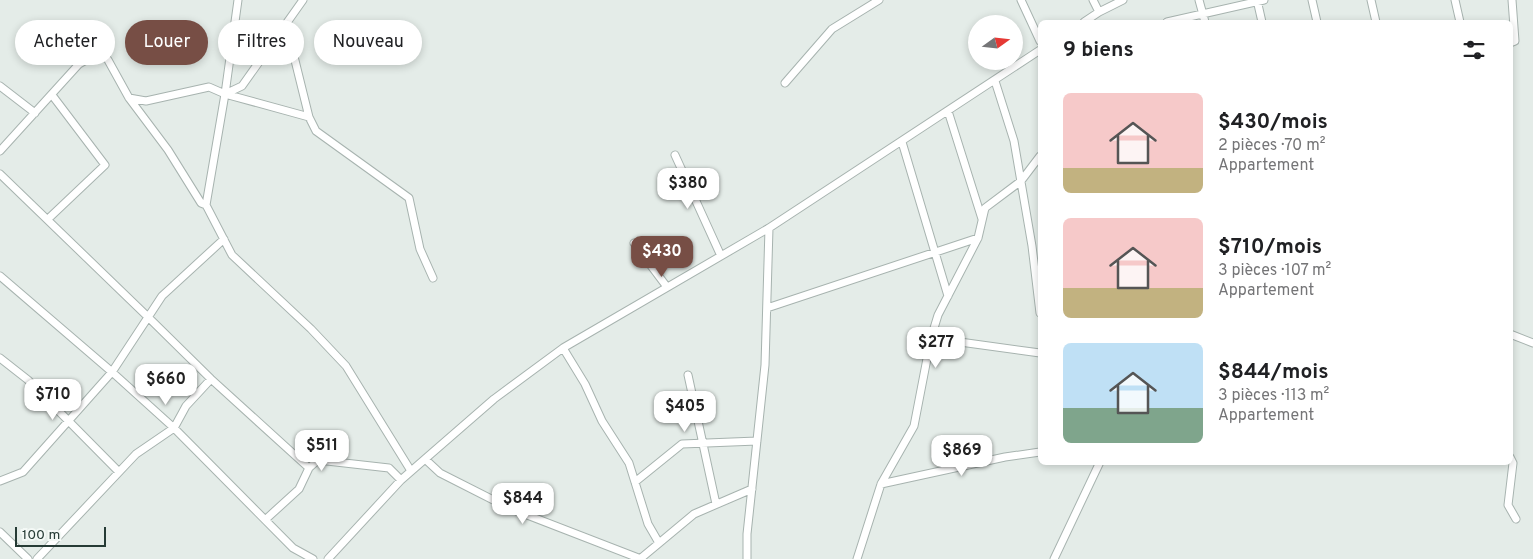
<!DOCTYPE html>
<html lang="fr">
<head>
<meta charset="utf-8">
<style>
  :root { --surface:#fff; --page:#f2f2f2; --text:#202124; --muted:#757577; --accent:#774e45 }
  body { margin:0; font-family:Overpass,sans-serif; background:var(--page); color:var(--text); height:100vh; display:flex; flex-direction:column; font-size:19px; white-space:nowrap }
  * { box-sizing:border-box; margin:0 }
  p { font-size:16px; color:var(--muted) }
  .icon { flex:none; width:28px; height:28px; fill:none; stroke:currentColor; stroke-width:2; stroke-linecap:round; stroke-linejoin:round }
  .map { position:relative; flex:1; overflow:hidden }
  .panel { position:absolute; left:1038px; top:20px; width:475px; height:445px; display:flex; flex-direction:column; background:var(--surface); border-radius:8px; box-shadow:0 2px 8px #0003 }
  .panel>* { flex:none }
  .hud { position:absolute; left:15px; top:20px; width:475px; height:45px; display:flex; gap:10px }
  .needle { width:32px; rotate:75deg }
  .controls { position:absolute; left:968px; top:15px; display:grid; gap:10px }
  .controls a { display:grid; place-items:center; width:55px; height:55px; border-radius:50%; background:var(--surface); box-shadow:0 2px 8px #0003; font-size:25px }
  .scale { position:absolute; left:15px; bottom:12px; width:91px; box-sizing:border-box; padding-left:5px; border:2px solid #263b35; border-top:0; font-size:14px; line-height:18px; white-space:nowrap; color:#263b35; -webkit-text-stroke:4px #f4f9f6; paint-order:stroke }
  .price { position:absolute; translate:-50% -42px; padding:0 11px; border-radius:10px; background:#fff; color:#222; font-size:16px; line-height:32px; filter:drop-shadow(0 1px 2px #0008) }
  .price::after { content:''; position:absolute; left:50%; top:30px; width:15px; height:11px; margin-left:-8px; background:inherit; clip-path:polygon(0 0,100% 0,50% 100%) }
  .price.selected { background:var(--accent); color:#fff }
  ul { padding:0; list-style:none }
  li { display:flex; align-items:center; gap:15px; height:125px; padding:0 25px }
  li span { display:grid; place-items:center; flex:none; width:140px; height:100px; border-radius:8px; color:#555 }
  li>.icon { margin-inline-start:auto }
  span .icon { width:60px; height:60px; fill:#fffc; stroke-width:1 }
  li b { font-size:21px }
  h2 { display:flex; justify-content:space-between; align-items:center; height:60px; padding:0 25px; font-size:21px }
  .chip { padding:0 18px; border-radius:22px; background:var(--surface); box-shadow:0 2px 8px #0003; font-size:18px; line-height:45px }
  .chip.selected { background:var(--accent); color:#fff }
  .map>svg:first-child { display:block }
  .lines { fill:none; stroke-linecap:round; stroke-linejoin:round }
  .minor-casing { stroke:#a7b3af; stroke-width:9 }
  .minor { stroke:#fff; stroke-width:7 }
</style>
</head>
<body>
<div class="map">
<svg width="1533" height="559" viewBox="0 0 1533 559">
  <rect width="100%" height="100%" fill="#e4ece8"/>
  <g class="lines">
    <defs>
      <path id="minor" d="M303,0L242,86L225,94L206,205L232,255L311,329L346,366L411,471
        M1021,0L1040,41
        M1093,0L1099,12
        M1199,0L1205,22
        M1257,0L1262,22
        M1312,0L1317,22
        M1371,0L1376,22
        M1455,0L1460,22
        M1084,22L1099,12L1123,0
        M1167,22L1264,0
        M286,24L309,117L316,131L409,198L420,249L433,278
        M1510,43L1515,41L1512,0
        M995,81L1014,141L1032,246L1040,313
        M785,83L832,29L879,0
        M0,86L35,113
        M225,94L238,0
        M129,98L146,101L209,87L225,94L309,117
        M948,111L982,219
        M902,142L948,296
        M0,151L79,64L95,55L102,54L108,60L129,98L168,150L201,203L206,205
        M675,155L721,256
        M0,174L148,317L211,379L309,468
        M48,219L105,165L52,95
        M634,243L667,287
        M0,276L112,372L174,428L293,548L313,559
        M767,308L978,238
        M1510,334L1533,343
        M931,338L1040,353
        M563,348L585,384L602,421L629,463L648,524L659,543
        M0,358L28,380L119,472
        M688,375L716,504
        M1510,457L1513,463L1508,505L1516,519
        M425,459L440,473L509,508L641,559
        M0,481L23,472L112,372L162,296L224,239
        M635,482L682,444L757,441
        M881,484L1005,457L1040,452
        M265,520L299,489L309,468L318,460L389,468L401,480
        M0,532L28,559
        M37,559L136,454L174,428L186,406L211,379
        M328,559L401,480L425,459L494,399L563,348L769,228L1040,50
        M640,559L694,514L752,489
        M747,559V534L765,365L769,228
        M857,559L881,484L914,426L931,338L938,315L978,238L985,208L1021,181L1040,156
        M1054,559L1100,462"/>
    </defs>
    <use href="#minor" class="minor-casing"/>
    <use href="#minor" class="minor"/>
  </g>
</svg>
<div class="controls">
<a><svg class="needle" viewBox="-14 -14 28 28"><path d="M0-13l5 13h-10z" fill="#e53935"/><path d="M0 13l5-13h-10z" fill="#757577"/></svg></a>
</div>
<div class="scale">100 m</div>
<b class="price" style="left:688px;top:210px">$380</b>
<b class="price selected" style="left:662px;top:278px">$430</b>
<b class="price" style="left:936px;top:369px">$277</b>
<b class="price" style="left:166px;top:406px">$660</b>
<b class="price" style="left:53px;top:421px">$710</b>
<b class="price" style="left:685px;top:433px">$405</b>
<b class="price" style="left:322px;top:472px">$511</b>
<b class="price" style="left:962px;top:477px">$869</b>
<b class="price" style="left:523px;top:525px">$844</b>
<div class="hud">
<a class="chip">Acheter</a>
<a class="chip selected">Louer</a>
<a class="chip">Filtres</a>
<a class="chip">Nouveau</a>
</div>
<section class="panel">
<h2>9 biens<svg class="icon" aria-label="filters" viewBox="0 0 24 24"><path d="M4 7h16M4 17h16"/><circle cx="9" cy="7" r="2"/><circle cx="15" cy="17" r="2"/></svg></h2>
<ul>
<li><span style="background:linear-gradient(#f6c9c9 75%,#c2b280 0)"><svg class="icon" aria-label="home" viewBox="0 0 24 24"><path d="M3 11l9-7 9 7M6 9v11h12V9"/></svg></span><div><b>$430/mois</b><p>2 pièces · 70 m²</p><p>Appartement</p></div></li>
<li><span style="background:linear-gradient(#f6c9c9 70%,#c2b280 0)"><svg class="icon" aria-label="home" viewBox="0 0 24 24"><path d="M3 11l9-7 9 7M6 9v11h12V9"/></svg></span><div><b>$710/mois</b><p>3 pièces · 107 m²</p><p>Appartement</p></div></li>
<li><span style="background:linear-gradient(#bfe0f5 65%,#7fa58c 0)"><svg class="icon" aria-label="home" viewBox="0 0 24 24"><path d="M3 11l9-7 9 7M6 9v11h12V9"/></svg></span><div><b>$844/mois</b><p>3 pièces · 113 m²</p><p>Appartement</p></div></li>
</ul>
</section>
</div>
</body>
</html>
